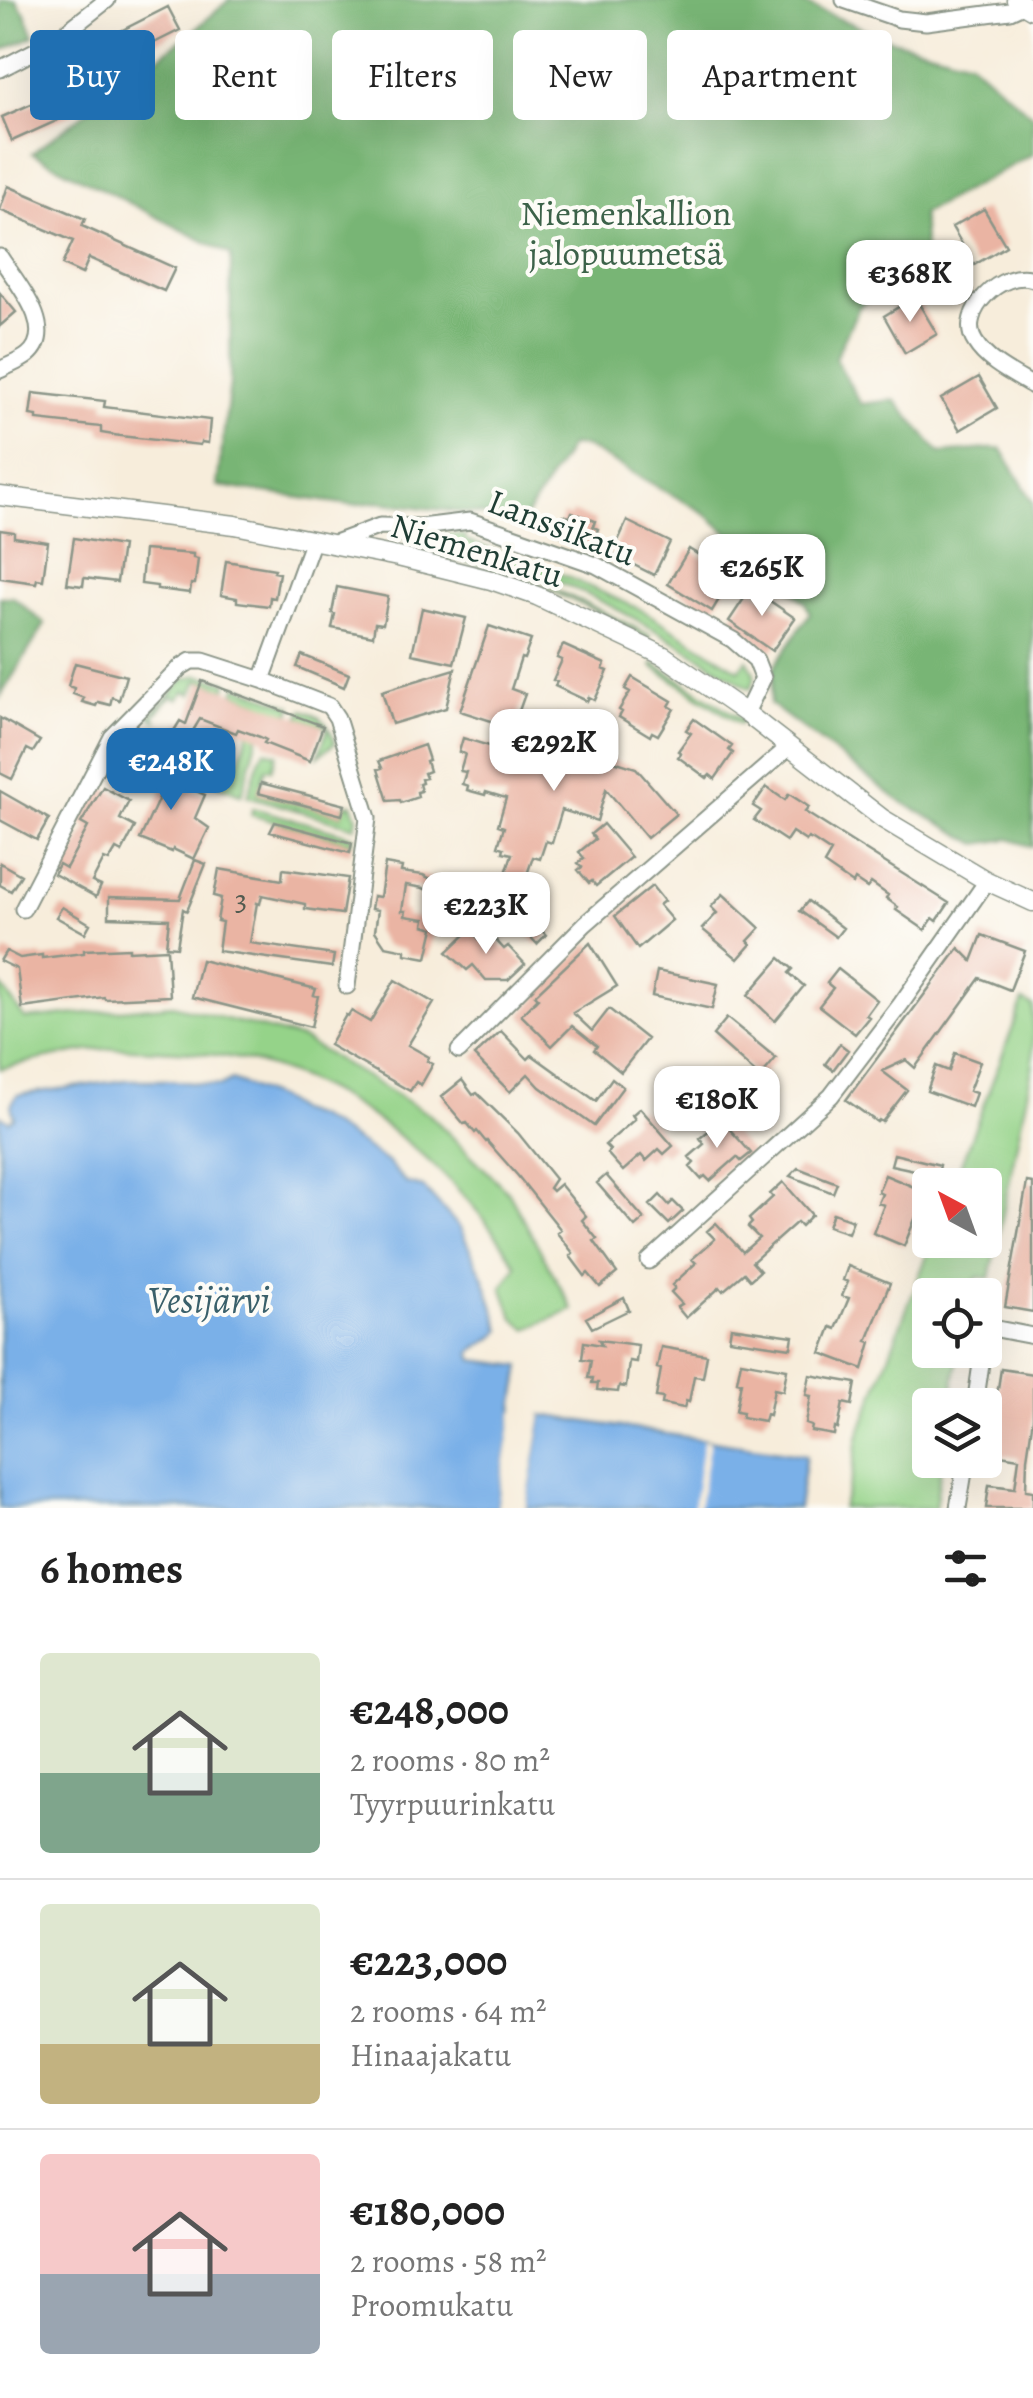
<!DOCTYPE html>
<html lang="en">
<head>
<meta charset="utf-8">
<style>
  :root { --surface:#fff; --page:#f6f6f6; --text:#222; --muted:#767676; --line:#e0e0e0; --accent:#1f6fb2 }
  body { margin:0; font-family:Alegreya,serif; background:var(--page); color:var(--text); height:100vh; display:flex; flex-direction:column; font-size:38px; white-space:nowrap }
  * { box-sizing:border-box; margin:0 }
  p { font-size:32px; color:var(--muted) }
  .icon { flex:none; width:55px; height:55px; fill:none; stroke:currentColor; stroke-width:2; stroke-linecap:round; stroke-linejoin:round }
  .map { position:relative; height:1508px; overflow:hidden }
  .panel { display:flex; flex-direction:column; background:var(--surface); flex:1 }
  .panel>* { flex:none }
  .hud { position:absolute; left:30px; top:30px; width:975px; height:90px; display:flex; gap:20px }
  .needle { width:65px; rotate:319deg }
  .tools { position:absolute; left:912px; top:1168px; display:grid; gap:20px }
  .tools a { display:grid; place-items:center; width:90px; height:90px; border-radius:10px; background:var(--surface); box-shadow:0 10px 40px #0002; font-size:50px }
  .price { position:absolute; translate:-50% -85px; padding:0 22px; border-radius:20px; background:#fff; color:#222; font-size:32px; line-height:65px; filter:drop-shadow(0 2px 5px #0008) }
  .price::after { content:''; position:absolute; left:50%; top:60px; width:30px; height:22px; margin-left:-15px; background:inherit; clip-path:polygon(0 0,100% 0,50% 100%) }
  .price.active { background:var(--accent); color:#fff }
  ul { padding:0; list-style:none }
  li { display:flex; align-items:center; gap:30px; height:250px; padding:0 40px }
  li+li { border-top:2px solid var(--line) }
  li span { display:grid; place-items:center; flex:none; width:280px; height:200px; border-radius:10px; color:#555 }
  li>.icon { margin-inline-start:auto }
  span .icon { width:120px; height:120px; fill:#fffc; stroke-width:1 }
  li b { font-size:42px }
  h2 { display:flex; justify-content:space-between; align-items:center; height:120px; padding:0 40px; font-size:42px }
  .tag { padding:0 35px; border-radius:10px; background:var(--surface); box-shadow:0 10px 40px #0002; font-size:35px; line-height:90px }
  .tag.active { background:var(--accent); color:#fff }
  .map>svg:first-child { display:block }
  .green { fill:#95d389; stroke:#5a885e; stroke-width:2.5 }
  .forest { fill:#78b575; stroke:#4c7954; stroke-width:2.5 }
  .water { fill:#7ab0e8; stroke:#4c768e; stroke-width:2.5 }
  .pier { fill:#f7eddb }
  .building { fill:#eab4a3 }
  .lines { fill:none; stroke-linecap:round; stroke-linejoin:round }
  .minor-casing { stroke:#8b9588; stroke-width:19 }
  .tertiary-casing { stroke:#8b9588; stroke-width:21 }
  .minor { stroke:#fff; stroke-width:15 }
  .tertiary { stroke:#fff; stroke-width:18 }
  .labels { text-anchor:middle; stroke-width:8; stroke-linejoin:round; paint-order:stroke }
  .number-label { font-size:30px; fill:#525b50 }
  .park-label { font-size:35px; fill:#3c6249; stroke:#fdfcf7 }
  .street-label { font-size:35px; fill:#1f3d34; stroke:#fdfcf7 }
  .water-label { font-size:38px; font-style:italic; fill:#3a606a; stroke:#fdfcf7 }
</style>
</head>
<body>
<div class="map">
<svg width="1033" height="1508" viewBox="0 0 1033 1508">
  <rect width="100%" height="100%" fill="#fdfcf7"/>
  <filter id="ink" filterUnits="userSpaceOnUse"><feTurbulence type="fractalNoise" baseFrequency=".01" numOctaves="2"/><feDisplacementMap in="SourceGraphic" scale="20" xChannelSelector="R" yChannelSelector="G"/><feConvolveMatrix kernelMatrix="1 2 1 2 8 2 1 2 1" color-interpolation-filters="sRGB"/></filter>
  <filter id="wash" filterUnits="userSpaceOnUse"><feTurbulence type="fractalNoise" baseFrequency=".0048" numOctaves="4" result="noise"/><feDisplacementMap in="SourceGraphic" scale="40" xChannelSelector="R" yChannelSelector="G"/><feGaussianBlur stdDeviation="2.25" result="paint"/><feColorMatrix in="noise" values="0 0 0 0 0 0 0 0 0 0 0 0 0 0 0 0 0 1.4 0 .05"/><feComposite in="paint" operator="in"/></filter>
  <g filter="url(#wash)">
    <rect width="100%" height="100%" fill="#f7eddb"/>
    <path class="green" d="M434,533L466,536L465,541L531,561L642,610L739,670L747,660C754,671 758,677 750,689C682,643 611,601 534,572C488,555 440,545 392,534Z
      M413,548C441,555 470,561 498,569C552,586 602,610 651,636L649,639C601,612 551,588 497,571C470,563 441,558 413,551Z
      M654,663L743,720L740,724L652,666Z
      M197,675L227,682L226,690L198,680L192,694L185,691L178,699L172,696L154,716L158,722L149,717L183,680Z
      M237,686L292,706L290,714H264L242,795L126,744L138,729L141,731L137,741L173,757L219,766L233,746L224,776L233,778L259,703L234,693Z
      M303,710C322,716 329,724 335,743L318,756L328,728L299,718Z
      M265,750L277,754L272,769L266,768L258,793L298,804L301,793L305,794L303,805L342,815L345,805L352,804L357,817L355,827L248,796L259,760Z
      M253,808L353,836L352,843L251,815Z
      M0,984L25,1019L173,1005L302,1039L430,1115L509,1193L573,1310L527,1329L514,1319L502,1287L517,1266C459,1173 359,1088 250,1061C221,1055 188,1051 159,1050C141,1050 123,1047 105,1049C69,1052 35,1060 0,1069Z
      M1023,1001L1033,1006V1063L990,1278L978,1277L970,1285L968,1295H930V1350H959L951,1405H930V1460H942L935,1508H842L852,1478L858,1437L933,1240H985V1185H953Z"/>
    <path class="forest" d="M0,0H16L25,13L34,36L0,51Z
      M229,0H795L888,39L970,61L1033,116V154L922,214L925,256L859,307L835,358L861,404L895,400L940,453L1001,448L1033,502V847L1009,839L978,844L898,800L770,704L774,667L810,613L805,602L705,513L584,446H570L524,520L377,502L351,505L217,486L230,384L231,255L32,153L196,29Z
      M0,597H13L45,624L0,697Z"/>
    <path class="water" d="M126,1080H167L220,1086L232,1080L282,1100L297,1111L316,1117L349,1136L387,1162L406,1183L423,1187L460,1228L485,1281L501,1330C493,1342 480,1343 471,1353L474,1360L521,1366L497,1508H0V1115L9,1121L14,1117L11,1105L17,1095Z
      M542,1415L806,1455L798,1508H526Z"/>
    <path class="pier" d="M513,1411H518L502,1508H497Z
      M537,1414L542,1415L526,1508H521Z
      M703,1440L710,1441L699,1508H693Z"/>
    <g id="blocks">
      <path class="building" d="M168,7L180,30L108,66L97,43Z
        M74,85L85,108L12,141L2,117Z
        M8,186L85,219L82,226L175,268L164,291L89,258L82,274L62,265L73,241L0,210Z
        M984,209L1006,246L974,265L952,227Z
        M0,293L16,312L0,326Z
        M915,297L937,334L905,353L884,316Z
        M979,377L997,408L960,430L941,399Z
        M33,393L105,401L104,407L210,420L208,443L201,442L200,445L120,436L101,433V427L37,420V416L30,415Z
        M572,512L595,521L593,527L598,529L592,547L556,534L563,515L570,517Z
        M627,521L670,542L654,575L612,554Z
        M0,530L14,532V537L48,542L43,580L37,579L36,583L0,578Z
        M74,538L122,546L117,582L84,578L83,586L67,584Z
        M689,549L733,576L712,611L668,584Z
        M144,550L193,554V558L198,559L195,584H191L190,593L157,589V586L141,584Z
        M226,561L275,569L274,572L279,573L275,598L270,597L269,606L237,602V598L221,595Z
        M337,587L388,597L383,624L375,623L373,636L332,628L335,614L332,613Z
        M751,588L795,618L772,651L729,621Z
        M422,608L466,618L454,663L412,654Z
        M489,626L531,640L524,659L521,658L511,689L525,694L513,728L460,711Z
        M563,645L605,664L603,669L608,671L595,700L589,697L587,701L555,686L557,681L553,680L562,660L557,658Z
        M302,655L349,674L344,687L297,667Z
        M75,663L126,676L119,700L112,697L110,705L98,702L96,706L82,702L84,698L73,694L74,688L68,686Z
        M455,669L446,708L392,724L382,691Z
        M632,677L672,701L669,706L674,709L658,735L652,732L650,736L619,717L622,712L619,710L630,692L625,689Z
        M202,681L323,726L310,761L264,743L266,740L260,737L238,729L236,733L200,719L182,749L219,766L214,777L136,740L141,731L167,742L180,721L186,724Z
        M0,718L40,741L33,752L27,749L12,779L0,773Z
        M694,719L732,746L729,750L733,753L715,779L710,775L707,778L678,757L681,753L678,751L691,733L686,730Z
        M525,733L636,768L676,814L647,838L606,789L597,821L562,810L552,843L546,841L540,859L533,857L522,889L503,883L512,854L503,852L504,848L498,846L504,827L498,825L506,798L486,792L485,795L467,790L468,786L462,784L466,772L460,771L465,754L459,752L463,738L519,755Z
        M424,745L429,760L426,761L429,771L424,773L426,778L421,779L422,783L419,784L421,791L417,792L418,797L401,803L400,800L388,801L378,769L382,768L379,761Z
        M120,756L205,795L195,818L209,828L194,859L173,849L172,852L140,839L163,789L115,765Z
        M261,783L345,805L342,815L258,793Z
        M103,787L129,801L120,819L135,827L122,852L116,849L109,861L104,859L92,882L101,886L96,897L54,874L59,864L66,868L88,827L81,823Z
        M766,787L785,800L789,794L809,807L805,812L949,903L937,921L933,918L925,930L896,910L898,907L886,898L888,895L871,883L867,888L855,880L853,884L824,864L831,852L813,840L808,838L806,841L792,832L786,841L754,820L761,811L753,806Z
        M0,791L49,819L37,840L0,820Z
        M275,822L352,843L350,853L270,832Z
        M603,824L631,857L596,886L592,881L589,883L578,870L582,867L578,863L584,858L579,852L595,839L591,834Z
        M195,860L206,864L187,911L183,909L177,947L166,946L169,919L109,917V897L180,899Z
        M0,863L21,875L11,891L0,885Z
        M385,864L402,867L401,872L423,875L454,890L449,900L423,888L406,885L402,911H406L405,916L425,919L424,925L434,928L427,958L405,954V950L385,946L375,931L378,910L371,909L373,896L380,897Z
        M219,869L282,880L283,869L348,878L342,914L305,909V904L262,895L260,904L257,903L250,943L334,955L332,967L218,951L222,922L217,921L221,898L214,896Z
        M652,886L664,901L659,905L672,920L638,949L615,916Z
        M723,894L760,928L748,941L751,944L738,959L702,929L717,913L711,907Z
        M472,897L526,914L546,935L537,944L524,930L527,927L468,909Z
        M808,901L843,928L836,937L800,911Z
        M62,907L90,924L85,933L56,917Z
        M471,929L479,939L482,937L485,941L491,935L504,949L508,946L525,964L508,980H486L473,965L467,970L447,952Z
        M982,935L1025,951L1010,990L980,978L915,1068L906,1060L882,1071L907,1090L882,1122L879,1120L877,1122L846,1100L959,948L972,961Z
        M590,943L617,986L573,1013L592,1031L609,1009L647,1039L621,1072L594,1050L597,1046L572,1026L552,1046L521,1015L538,998L535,995Z
        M129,948V951L167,949L170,996L105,999L104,997L22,1008L17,969L0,961L6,951L20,958L42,955V958L84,953V950Z
        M780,958L793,969L789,973L804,986L775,1021L748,995Z
        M201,960L316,989L314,995L318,996L311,1027L192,997Z
        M838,969L877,1000L866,1015L869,1017L855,1034L819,1006L833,988L827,983Z
        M657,971L718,984L712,1009L652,996Z
        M395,980L434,1003L408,1045L429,1057L427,1061L433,1064L421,1085L416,1082L410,1091L329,1045L346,1015L348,1016L351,1011L370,1022Z
        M727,1018L776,1058L760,1077L713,1035Z
        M501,1031L528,1059L532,1055L596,1101L612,1078L623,1087L594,1126L540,1087L528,1074L510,1092L474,1056Z
        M840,1044L848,1050L833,1070L825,1064Z
        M955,1053L980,1062L969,1091L976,1093L971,1107L927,1091L936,1066L949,1071Z
        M462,1080L473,1095L477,1093L518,1133L555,1179L549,1188L552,1191L560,1184L586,1216L582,1220L597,1239L594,1241L617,1273L600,1287L588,1273L585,1276L570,1256L573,1253L557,1233L561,1230L518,1176L487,1141L486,1142L477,1131L475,1133L467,1123L464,1124L441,1097Z
        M640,1108L673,1146L664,1154L659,1149L646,1161L641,1155L623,1171L607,1153L610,1150L605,1145L635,1119L632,1115Z
        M717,1115L751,1153L741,1161L737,1157L710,1181L705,1176L701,1179L690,1167L694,1163L689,1157L704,1144L700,1138L712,1128L708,1123Z
        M894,1154L940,1165L938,1175L891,1165Z
        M798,1168L837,1183L833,1193L790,1176Z
        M606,1175L644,1219L635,1227L597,1183Z
        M885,1175L926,1192L904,1246L873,1233L884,1205L878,1203L882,1194L878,1192Z
        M783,1182L812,1215L801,1226L797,1222L752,1262L760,1271L750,1280L744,1273L723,1291L720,1287L686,1318L677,1307L682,1304L671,1292L675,1288L672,1285L696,1263L692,1259L715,1239L707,1231L716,1223L743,1252L759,1238L748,1227L752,1223L749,1219L773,1197L770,1194Z
        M1027,1182L1033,1183V1312L1005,1307Z
        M660,1195L669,1205L673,1201L683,1211L669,1224L650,1205Z
        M833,1213L853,1220L848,1233L828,1226Z
        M848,1266L890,1283L867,1341L871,1342L863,1369L821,1353L831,1327L836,1329L849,1298L842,1296L848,1282L843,1280Z
        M624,1298L629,1310L592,1328L586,1318Z
        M731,1327L793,1336L791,1348L729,1339Z
        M599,1340L638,1345L636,1362L629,1361L626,1387L619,1386L618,1392L597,1390L598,1383H592L593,1378H588L591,1360L582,1359L584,1342L602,1345Z
        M661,1347L707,1355L703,1377L694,1376L689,1402L686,1401L684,1408L662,1404L663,1398L656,1397L661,1369L657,1368Z
        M741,1361L787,1369L783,1391L774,1389L769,1415L766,1414L764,1421L742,1417L743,1412L736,1411L741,1382L737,1381Z
        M1001,1369L1033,1374V1418L1027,1458L1026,1490L1033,1491V1508H986L989,1485L1015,1488L1019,1458L988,1453Z
        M810,1375L856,1383L852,1405L843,1403L838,1429L835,1428L834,1435L811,1431L812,1426L806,1424L811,1396L806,1395Z"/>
    </g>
  </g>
  <g filter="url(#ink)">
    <use href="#blocks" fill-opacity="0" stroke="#8b9588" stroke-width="2.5"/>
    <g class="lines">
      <defs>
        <path id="minor" d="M844,0L899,19L926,22L1010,11L1023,5
          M0,69L56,40L107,0
          M0,257C15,281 59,329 28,355C21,361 9,365 0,370
          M1033,279C1002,268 956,313 975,342C987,362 1013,374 1033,386
          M332,544L380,526L421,527L470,521L596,565L733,640L756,660L763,678L746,713
          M262,680L313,540
          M23,909L112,737L181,667L191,661H203L262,680L329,706L337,718L368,818L347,986
          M459,1051L585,924L789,747
          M649,1261L831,1096L901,1004L987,881
          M985,1339L987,1327L1033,1336
          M975,1405L983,1350
          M958,1508L966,1460"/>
        <path id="tertiary" d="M1016,0L1033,10
          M0,496L235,525L398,557L491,580L537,596L664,656L746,713L883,819L987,881L1033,902"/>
      </defs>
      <use href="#minor" class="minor-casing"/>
      <use href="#tertiary" class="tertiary-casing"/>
      <use href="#minor" class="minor"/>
      <use href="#tertiary" class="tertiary"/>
    </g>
  </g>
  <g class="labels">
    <g class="number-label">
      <text x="241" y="910">3</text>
    </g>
    <g class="park-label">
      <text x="626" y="225">Niemenkallion<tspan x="626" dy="40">jalopuumetsä</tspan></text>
    </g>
    <g class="street-label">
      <text transform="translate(562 527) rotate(21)" y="12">Lanssikatu</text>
      <text transform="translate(477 550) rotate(17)" y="12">Niemenkatu</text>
    </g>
    <g class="water-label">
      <text x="209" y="1313">Vesijärvi</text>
    </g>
  </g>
</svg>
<div class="tools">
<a><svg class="needle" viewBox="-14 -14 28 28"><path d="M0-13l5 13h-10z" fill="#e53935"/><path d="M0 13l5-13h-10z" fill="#767676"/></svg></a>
<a><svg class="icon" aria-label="locate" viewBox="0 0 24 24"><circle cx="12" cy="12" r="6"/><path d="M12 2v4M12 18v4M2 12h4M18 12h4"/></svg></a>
<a><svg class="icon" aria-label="layers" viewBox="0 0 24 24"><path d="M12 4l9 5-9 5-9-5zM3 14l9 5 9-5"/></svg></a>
</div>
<b class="price" style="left:910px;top:325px">€368K</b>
<b class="price" style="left:762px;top:619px">€265K</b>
<b class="price" style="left:554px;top:794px">€292K</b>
<b class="price active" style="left:171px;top:813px">€248K</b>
<b class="price" style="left:486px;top:957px">€223K</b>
<b class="price" style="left:717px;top:1151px">€180K</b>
<div class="hud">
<a class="tag active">Buy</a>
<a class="tag">Rent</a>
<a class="tag">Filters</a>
<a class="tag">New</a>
<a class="tag">Apartment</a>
</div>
</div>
<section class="panel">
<h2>6 homes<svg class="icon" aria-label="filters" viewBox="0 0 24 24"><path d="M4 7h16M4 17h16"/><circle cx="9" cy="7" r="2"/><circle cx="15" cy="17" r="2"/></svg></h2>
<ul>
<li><span style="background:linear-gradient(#dfe7d0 60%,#7fa58c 0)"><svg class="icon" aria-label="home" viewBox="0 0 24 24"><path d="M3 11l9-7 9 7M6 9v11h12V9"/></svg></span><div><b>€248,000</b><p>2 rooms · 80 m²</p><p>Tyyrpuurinkatu</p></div></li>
<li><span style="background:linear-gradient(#dfe7d0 70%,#c2b280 0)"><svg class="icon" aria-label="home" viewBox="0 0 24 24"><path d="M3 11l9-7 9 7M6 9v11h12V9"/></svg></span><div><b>€223,000</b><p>2 rooms · 64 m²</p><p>Hinaajakatu</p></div></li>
<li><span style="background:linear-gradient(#f6c9c9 60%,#9aa5b1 0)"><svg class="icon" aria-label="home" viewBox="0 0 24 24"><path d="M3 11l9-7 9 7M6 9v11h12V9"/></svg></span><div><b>€180,000</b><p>2 rooms · 58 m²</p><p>Proomukatu</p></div></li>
</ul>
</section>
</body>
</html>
